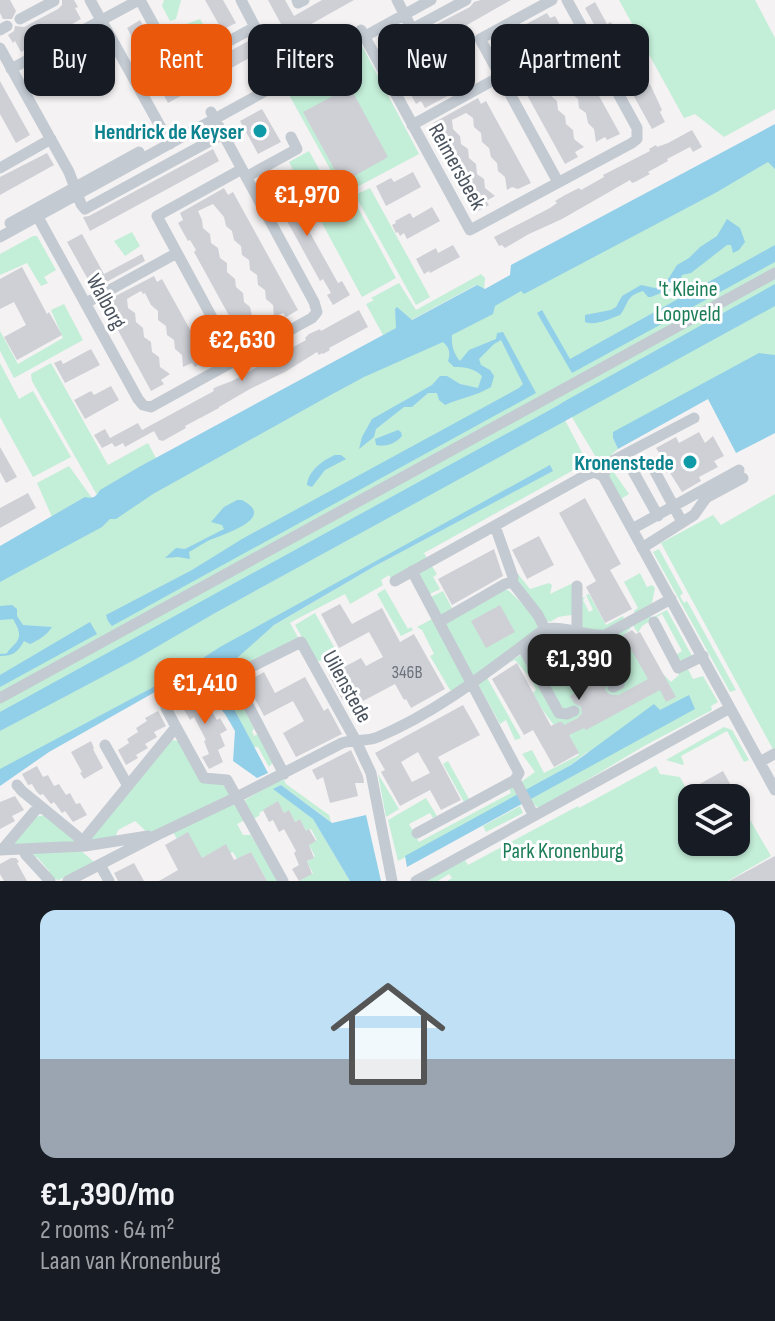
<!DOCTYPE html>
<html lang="en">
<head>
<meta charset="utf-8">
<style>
  :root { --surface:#171b24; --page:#20242c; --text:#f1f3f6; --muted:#9ea1a6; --line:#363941; --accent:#ea580c }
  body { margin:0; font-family:"Sofia Sans Condensed",sans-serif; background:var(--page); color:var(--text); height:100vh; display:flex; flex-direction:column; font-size:30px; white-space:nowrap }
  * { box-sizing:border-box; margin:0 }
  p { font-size:26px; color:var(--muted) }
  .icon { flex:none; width:44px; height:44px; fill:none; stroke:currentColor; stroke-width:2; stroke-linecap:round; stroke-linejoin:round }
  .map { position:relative; height:881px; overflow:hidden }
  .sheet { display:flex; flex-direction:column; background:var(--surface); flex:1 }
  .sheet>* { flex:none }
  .hud { position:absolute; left:24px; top:24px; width:728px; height:72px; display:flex; gap:16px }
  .tools { position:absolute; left:678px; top:784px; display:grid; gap:16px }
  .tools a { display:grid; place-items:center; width:72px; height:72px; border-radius:16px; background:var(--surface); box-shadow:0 2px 6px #0004; font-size:40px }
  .price { position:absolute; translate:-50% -68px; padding:0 18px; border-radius:16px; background:var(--accent); color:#fff; font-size:26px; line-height:52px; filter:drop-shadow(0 2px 4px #0008) }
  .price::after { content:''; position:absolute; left:50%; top:48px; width:24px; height:18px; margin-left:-12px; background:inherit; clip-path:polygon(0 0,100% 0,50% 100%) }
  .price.selected { background:#222; color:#fff }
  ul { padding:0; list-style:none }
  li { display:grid; align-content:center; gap:16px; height:424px; padding:0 40px }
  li+li { border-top:2px solid var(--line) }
  li span { display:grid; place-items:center; height:248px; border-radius:16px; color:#555 }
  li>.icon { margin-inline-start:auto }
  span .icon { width:144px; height:144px; fill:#fffc; stroke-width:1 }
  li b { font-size:34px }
  .tag { padding:0 28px; border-radius:16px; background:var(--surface); box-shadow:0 2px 6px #0004; font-size:28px; line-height:72px }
  .tag.selected { background:var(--accent); color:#fff }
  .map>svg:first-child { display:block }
  .green { fill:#c3eed8 }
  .water { fill:#92cfe9 }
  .building { fill:#cfd0d6; fill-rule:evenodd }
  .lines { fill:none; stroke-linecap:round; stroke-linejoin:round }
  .minor { stroke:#c3cad2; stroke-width:11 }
  .culture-dot { fill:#0f9aa8; stroke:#fff; stroke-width:3 }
  .labels { text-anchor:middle; stroke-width:6; stroke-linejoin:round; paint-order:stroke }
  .number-label { font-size:18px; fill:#6b727c }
  .culture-label { font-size:22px; font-weight:bold; fill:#0d838f; stroke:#fff; text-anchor:end }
  .street-label { font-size:22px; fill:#4a535e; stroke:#fff }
  .park-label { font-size:22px; fill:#1c7e57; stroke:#fff }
</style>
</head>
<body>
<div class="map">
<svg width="775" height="881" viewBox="0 0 775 881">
  <rect width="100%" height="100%" fill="#f4f2f2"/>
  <path class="green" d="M164,0H181L176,19L170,21L162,6Z
    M619,0H755L775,38V109L724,137L695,114L684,118Z
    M200,19L205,28L191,42L180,47L170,30Z
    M361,44L419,154L344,194L283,84Z
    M460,51L467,56L471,64L446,76L439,63Z
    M309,151L338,203L352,197L396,278L362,297L289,162Z
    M775,157V355L613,438L618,449L612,454L608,464L629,494L621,499L564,404L0,713V579L146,495L492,305Z
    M370,188L430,297L416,305L355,195Z
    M132,232L140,246L125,256L114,241Z
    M33,236H37L56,270L44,277L48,283L41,286L27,263L0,275V254Z
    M481,274L485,278L484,289L476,285L411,320L398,308L395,309L397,328L383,335L366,304L374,300L371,298L399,283L416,310Z
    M64,304L83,340L14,378L0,351V331L18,364L63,338L51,310Z
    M0,363L19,399L33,391L71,457L33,477L0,417Z
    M51,363L108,465L148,443L156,458L101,490L97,495L32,381L31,374Z
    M565,420L590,468L582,472L579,467L424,553L427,558L391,579L389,575L381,580L383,585L350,604L345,594L295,620L290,623L299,639L232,681L254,729L252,731L254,736L260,733L273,762L269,767L258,747H254L224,690V675L236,659L261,635L274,625L375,566L552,471L550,466L0,773V731Z
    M69,466L92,498H85L52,517L37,483Z
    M775,494V753L661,543L713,515L721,525Z
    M659,549L683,593L680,596L684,603L687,601L736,690L730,692L653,552Z
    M431,565L437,574L433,577L440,589L428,595L418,572Z
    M640,573L647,587L652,585L655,588L652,603L635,614L634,611L638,608L624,582Z
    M518,574L530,589L549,583L552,585L550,594L573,583L575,618L571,615L558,617L550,622L547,621L524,595L515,575Z
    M385,589L408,629L411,627L413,630L401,636L377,594Z
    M502,590H508L535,616L539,631L473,677L444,626L446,622Z
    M443,591L454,612L442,618L429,598Z
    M589,594L606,625L623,616L624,620L602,631L580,628V599L584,597L585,598L583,600L589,612L593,610L586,595Z
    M667,610L692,656L682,662L676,655L682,651L662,614L642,626L638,633L632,624L650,615L652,618Z
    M315,613L338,654L323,661H318L311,653L295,625Z
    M434,618L468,679L454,691L450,690L430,656L434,654L422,630L417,627Z
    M629,626L631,628L624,635L671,682L679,675L678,672L687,667L693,679L703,676L718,702L711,706L712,710L644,746L539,809L529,799L694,709L586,753L571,765L525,791L521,782L535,772L522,754L532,750L544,773L579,755L553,724L531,694L536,690L532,680L515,660L508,663L522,654L538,640H542L556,631L604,641Z
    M486,676L521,738L515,740L506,720L500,724L478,684Z
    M724,727L732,730L749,760L744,762L727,731L681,756L684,764L683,765L666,760Z
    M170,740L180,741L203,781L228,786L230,796L149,834L135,821L118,830L115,838L89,842V838Z
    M448,761L469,799L464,802L443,764Z
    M656,766L660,774L680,777L687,790L695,786L694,792L697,798H692V842H736V810L742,806L771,856L728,881H447L452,878L449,874L438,881H424L465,860L468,865L578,806L579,808Z
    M378,774L399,809L386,817Z
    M283,778L286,784L329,815L331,822L281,785L274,789L313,819L350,881H299L313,873L307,862L315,856L309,845L317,840L311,829L306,831L300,819L295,822L289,811L284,813L278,802L259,813L260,815L252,820L245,800Z
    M508,786H512L517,795L398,861L388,820L426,798L437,816L433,818L430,813L409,824L419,842L511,793Z
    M232,805L239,806L247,819L237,824L243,835H251L253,839L257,838L280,881H267L251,852L237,859L233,852L230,853L226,845L202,858L177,839L173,832Z
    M520,806L523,813L486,832L483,826Z
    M46,815L76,842L10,845L34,817Z
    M79,849L94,862L59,880L52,879L46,874L49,871L37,857L32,859L28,853Z"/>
  <path class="water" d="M775,124V169L768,162L717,192L524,294L521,291L495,306L493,314L452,335C451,345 454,354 460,361L469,350L496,339L497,333L503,332L536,393L112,626L108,621L106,615L192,570L242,539L519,388L523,384L501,340L494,344L479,359L481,365L490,370L494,376L491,387C476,396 461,398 445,405L439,400L437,393H428L412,407H404L376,429L374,437L359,449L362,437L372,419L432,385L440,376H447L460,384L478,388L482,376C474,368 465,367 454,367L448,361C451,353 449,347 443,342L364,377L327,397L153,494L116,519H110L102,527L0,582V546L85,497C93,499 96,497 100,490L139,467L396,328L395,309L397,307L412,320L477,285L485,289L510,275L511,265Z
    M727,219L740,228L745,242L739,250L733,253L731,245H727L691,273L682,275L678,286L651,297H648L643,291C625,296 629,304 620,315C609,319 596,326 585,322V315L611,310L616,307L622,296L641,285L655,288L665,284L677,265L689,258L700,247L717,236Z
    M775,245V262L572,373L537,313L542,310L570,359Z
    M775,284V306L215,613L136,659L0,731V712L557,406L565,401Z
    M759,353L775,355V433L736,453L708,399L618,449L613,438V432Z
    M398,430L401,432L402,436C395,444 386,447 376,445L375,439Z
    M335,455H341L346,459L325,470L312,487L307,485C308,471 323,460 335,455Z
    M550,465L553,471L375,566L274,625L236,659L224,675V690L268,773L257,778L233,761L235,731L225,714L194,676L185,675L49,752L0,786V769L146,691L183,671L220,647Z
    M237,500H242C247,503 255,507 254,514C251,527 217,536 206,542C200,545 195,549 189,552L190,559L178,557L165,558L176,548L185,549L224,529L222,525L211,522L224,507Z
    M12,605L17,609V616L23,625L52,627C47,635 39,640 30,644L24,641C18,652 13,656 0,656V654C11,653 4,655 11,648C23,638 20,631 13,619L0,620V606Z
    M90,622L97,634L0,687V675Z
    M689,695L695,709L407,867L405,856L571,765L654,704L660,710Z
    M281,785L332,823L366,815L381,881H350L313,819L273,789Z"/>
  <path class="building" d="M0,0H10L16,11L12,19H3L0,13Z
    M62,0H74L78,7L75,8L81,19L62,30L59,26L39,37L41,41L21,52L15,41L13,43L8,35L14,31L15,26L24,27L58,9L62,5Z
    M205,0H223L236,23L222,30Z
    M268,0H285L294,16L322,0H354L288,37Z
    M481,0H511L467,25L469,29L462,32L460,28L419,51L412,37L470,7L474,2Z
    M595,2L607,24L611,22L622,43L626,41L629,45L641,66L636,69L639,73L637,74L644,87L650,84L662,110L660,112L665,122L652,129L585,8Z
    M547,13L550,18L555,16L620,134L607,140L605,137L596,142L594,129L588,123L586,113L579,108L578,99L571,93L570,84L563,78L562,69L555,64L554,54L547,49L545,40L534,27L521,34L525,43L526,51L533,57L534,66L541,71L542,80L549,86L550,95L557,101L558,110L565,116L566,124L573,130L574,139L584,147L575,152L578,157L565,164L500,46L505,43L502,37Z
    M140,20L174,82L252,39L260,52L168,103L127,28Z
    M94,34L102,49L35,86L27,71Z
    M408,55L431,96L466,77L470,84L425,108L421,101L416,104L395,66V62Z
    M0,81L30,135L16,143L0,114Z
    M350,87L388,157L342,183L303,112Z
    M478,98L481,104L486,101L531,183L518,189L512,187L507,190L505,177L498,171L497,163L491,157L489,148L482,142L481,133L474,127L473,118L466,113L452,120L453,129L460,136L461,144L468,149L469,158L476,164L477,174L484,179L485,188L495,196L486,201L489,205L476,212L432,131L436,129L433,123Z
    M262,109L281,142L258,154L240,121Z
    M692,130L702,147L693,152L690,147L667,159L668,161L648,172L650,174L635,182L632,183L630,180L562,219L529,234L505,248L502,245L499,246L494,237L550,208L557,203L555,201L565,195L579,188L581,190L604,177L603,175L650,151L649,149L656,145L657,147L668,143Z
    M213,149L219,161L90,231L83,217L89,216Z
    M47,153L54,165L0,195V177Z
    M292,169L297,178L285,185L295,203L294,204L338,283L342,281L350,295L333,305L327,295L331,293L323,279L320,281L281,210L284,208L277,195L274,197L268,187L273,184L271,181Z
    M413,172L421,187L386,206L376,186L391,178L394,182Z
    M224,188L228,195L233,192L298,310L286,317L283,313L274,317L273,305L266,299L265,290L258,285L257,275L250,270L249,260L242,255L241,246L234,240L232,231L226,226L224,217L213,204L198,211L202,220L203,228L210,234L211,243L218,248L220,258L227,263V272L235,279L236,287L243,293L244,302L250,307L252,316L262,324L253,329L255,334L243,341L194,252L196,250L190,240L188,241L178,223L183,220L180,213Z
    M432,207L440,221L407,239L404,233L400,236L398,232L396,233L392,225L396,223L395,221L410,213L413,218Z
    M82,234L104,274L142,254L145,261L101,285L97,279L90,283L67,242Z
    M453,245L460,257L430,273L429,271L424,274L416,259L436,248L438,253Z
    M22,267L47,314L49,312L62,335L17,360L4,337L26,325L14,302L0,309V279Z
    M154,276L157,282L162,279L207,360L195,367L192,363L183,367L182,355L175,349L174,340L167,335L166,326L158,320V311L151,305L145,293L143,294L141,291L132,296L127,299L128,308L135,313L136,322L143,328L144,337L151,342L152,352L159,357L160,367L170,374L161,380L164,384L151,391L107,310L112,307L108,300Z
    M359,310L368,327L329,348L330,350L323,354L322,353L319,355L317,352L285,372L250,389L219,407V408L185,426L186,428L163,441L159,440L154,431L125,447L123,443L115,447L112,443L102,448L94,435L105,429L110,438L138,423L142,430L214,391L213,389L216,387L232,381L306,340L305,338L309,334L320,329L321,331Z
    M91,349L100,365L65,383L54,363L61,360L63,364Z
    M111,386L119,400L85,419L74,400L91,391L94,395Z
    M699,432L705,443L713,436L724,456L714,461L718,467L699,477L701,481L682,492L670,473H666L662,467L666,464L656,448L676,437L679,443Z
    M0,447L17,477L6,483L0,472Z
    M28,493L36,508L0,528V508Z
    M585,498L621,564L610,570L632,609L605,623L586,587L596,581L559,513Z
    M539,536L554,565L527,579L512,550Z
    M494,549L503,576L452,605L438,579Z
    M340,604L352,624L382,608L400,642L414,634L445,689L411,708L406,699L404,700L395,684L363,701L358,693L343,701L329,675L361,658L366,666L383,657L369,632L339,648L321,614Z
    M500,605L515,632L486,648L471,621Z
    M632,630L636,634L640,632L676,697L666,702L660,690L586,730L584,728L569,735L579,753L554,767L533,730L524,735L492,679L517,663L551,726L559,722H562L564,725L578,718L582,713L581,707L574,703L570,696L605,677L607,681L605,690L609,694L613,695H619L648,679L623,635Z
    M264,672L275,693L305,677L324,711L328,708L342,734L296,757L283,733L304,721L293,701L264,716L246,682Z
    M188,690L194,701L199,699L206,710L210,708L217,720L220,718L227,730L220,734L225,746L218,750L223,762L209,769L202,757L209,754L204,741L206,740L194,717L190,720L183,708L180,710L173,698Z
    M463,705L480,735L438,757L461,800L441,810L430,790L400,806L381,772L385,770L375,753ZM418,752L430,773L412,782L401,762Z
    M158,711L166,726L154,732L157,737L145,744L148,748L136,755L138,758L126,765L118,750L129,743L127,739L138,732L136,728L147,721L145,718Z
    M91,741L94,748L93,749L103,768L84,779L80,773L82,772L71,752Z
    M351,750L363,776L364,783H355L358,796L330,803L323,777L317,780L312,770Z
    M37,766L43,777L48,775L54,786L59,784L66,795L70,793L76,804L80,803L87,815L73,822L65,811L62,813L54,802L51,804L43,794L40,795L36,791L32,784L28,785L22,774Z
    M723,771L738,798H703L696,786Z
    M15,796L24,810L12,816L15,821L0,829V802Z
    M278,801L284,813L289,810L295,822L300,819L306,831L309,829L316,841L309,845L314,858L307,861L312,874L299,881L292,869L299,865L294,853L296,851L284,829L279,832L273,820L269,822L263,810Z
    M188,832L202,858L226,844L234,860L251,852L267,881H159L178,870L165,845Z
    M775,856V881H729Z
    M11,858H16L19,862L17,863L27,881H4L0,874V864Z
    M134,863L144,881H118L114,873Z"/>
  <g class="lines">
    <path class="minor" d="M90,0L170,144
      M140,0L175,64L183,66L255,27L241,0
      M297,0L298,3L304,0
      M397,0L412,29L466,0
      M552,0L480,39L558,182
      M20,19L54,1
      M0,30L7,26
      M361,30L470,230L632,143L637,139V128L567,0
      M0,48L69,172L81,204L85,209L223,134
      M11,69L139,0
      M412,125L501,76
      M0,168L51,139
      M246,177L297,149L291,137
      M34,210L138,399L143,405L151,407L312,318L317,312L314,302L211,112
      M10,223L139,152
      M0,237L431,0
      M86,303L177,253
      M235,360L157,216L242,169
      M603,476L775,790
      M603,476L607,468L614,460L694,418
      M658,516L633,471L650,462L682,522
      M495,526L513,577L512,582L538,615L545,629
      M632,529L739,470
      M642,548L694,515L706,498L743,478
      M412,571L519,773L515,780L534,816
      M395,581L586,475L594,472L603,476
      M577,586V632
      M439,622L505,584L512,582
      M654,622L678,668L703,656
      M605,635L619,684L613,687
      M522,646L559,713L567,714L574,711
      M0,698L775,273
      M166,708L176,727
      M105,745L128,786
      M760,762L774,754
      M284,774L235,680L239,673L301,642L356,741L371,773L392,881
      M17,785L22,791L77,836L85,846
      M417,833L515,780
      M85,846L87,836L176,727L204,778L227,780L283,881
      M23,849L26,855L50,881
      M0,850L85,846L148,836
      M2,850L39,806
      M100,865L109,881
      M68,881L157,835L237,797L342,743C354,739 366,742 378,737C440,711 492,668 545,629C565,625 585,637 605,635L671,599
      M416,881L730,708"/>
  </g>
  <g class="culture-dot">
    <circle cx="260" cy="131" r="8"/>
    <circle cx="690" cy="462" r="8"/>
  </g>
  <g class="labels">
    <g class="number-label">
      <text x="407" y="678">346B</text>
    </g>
    <g class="culture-label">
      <text x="244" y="139">Hendrick de Keyser</text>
      <text x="674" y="470">Kronenstede</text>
    </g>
    <g class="street-label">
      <text transform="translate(458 166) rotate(61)" y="8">Reimersbeek</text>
      <text transform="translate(107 301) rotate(61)" y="8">Walborg</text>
      <text transform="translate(348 686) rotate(61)" y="8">Uilenstede</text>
    </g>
    <g class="park-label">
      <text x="688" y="296">'t Kleine<tspan x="688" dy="25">Loopveld</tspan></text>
      <text x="563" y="858">Park Kronenburg</text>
    </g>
  </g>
</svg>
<div class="tools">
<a><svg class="icon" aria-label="layers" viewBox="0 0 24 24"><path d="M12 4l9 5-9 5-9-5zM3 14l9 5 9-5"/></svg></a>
</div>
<b class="price" style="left:307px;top:238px">€1,970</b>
<b class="price" style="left:242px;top:383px">€2,630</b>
<b class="price selected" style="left:579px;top:702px">€1,390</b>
<b class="price" style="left:205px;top:726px">€1,410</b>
<div class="hud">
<a class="tag">Buy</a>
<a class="tag selected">Rent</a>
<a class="tag">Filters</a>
<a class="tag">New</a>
<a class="tag">Apartment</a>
</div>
</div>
<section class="sheet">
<ul>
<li><span style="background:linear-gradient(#bfe0f5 60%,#9aa5b1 0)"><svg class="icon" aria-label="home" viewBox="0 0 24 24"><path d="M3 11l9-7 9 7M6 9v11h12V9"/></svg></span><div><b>€1,390/mo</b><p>2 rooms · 64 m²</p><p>Laan van Kronenburg</p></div></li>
</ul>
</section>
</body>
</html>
